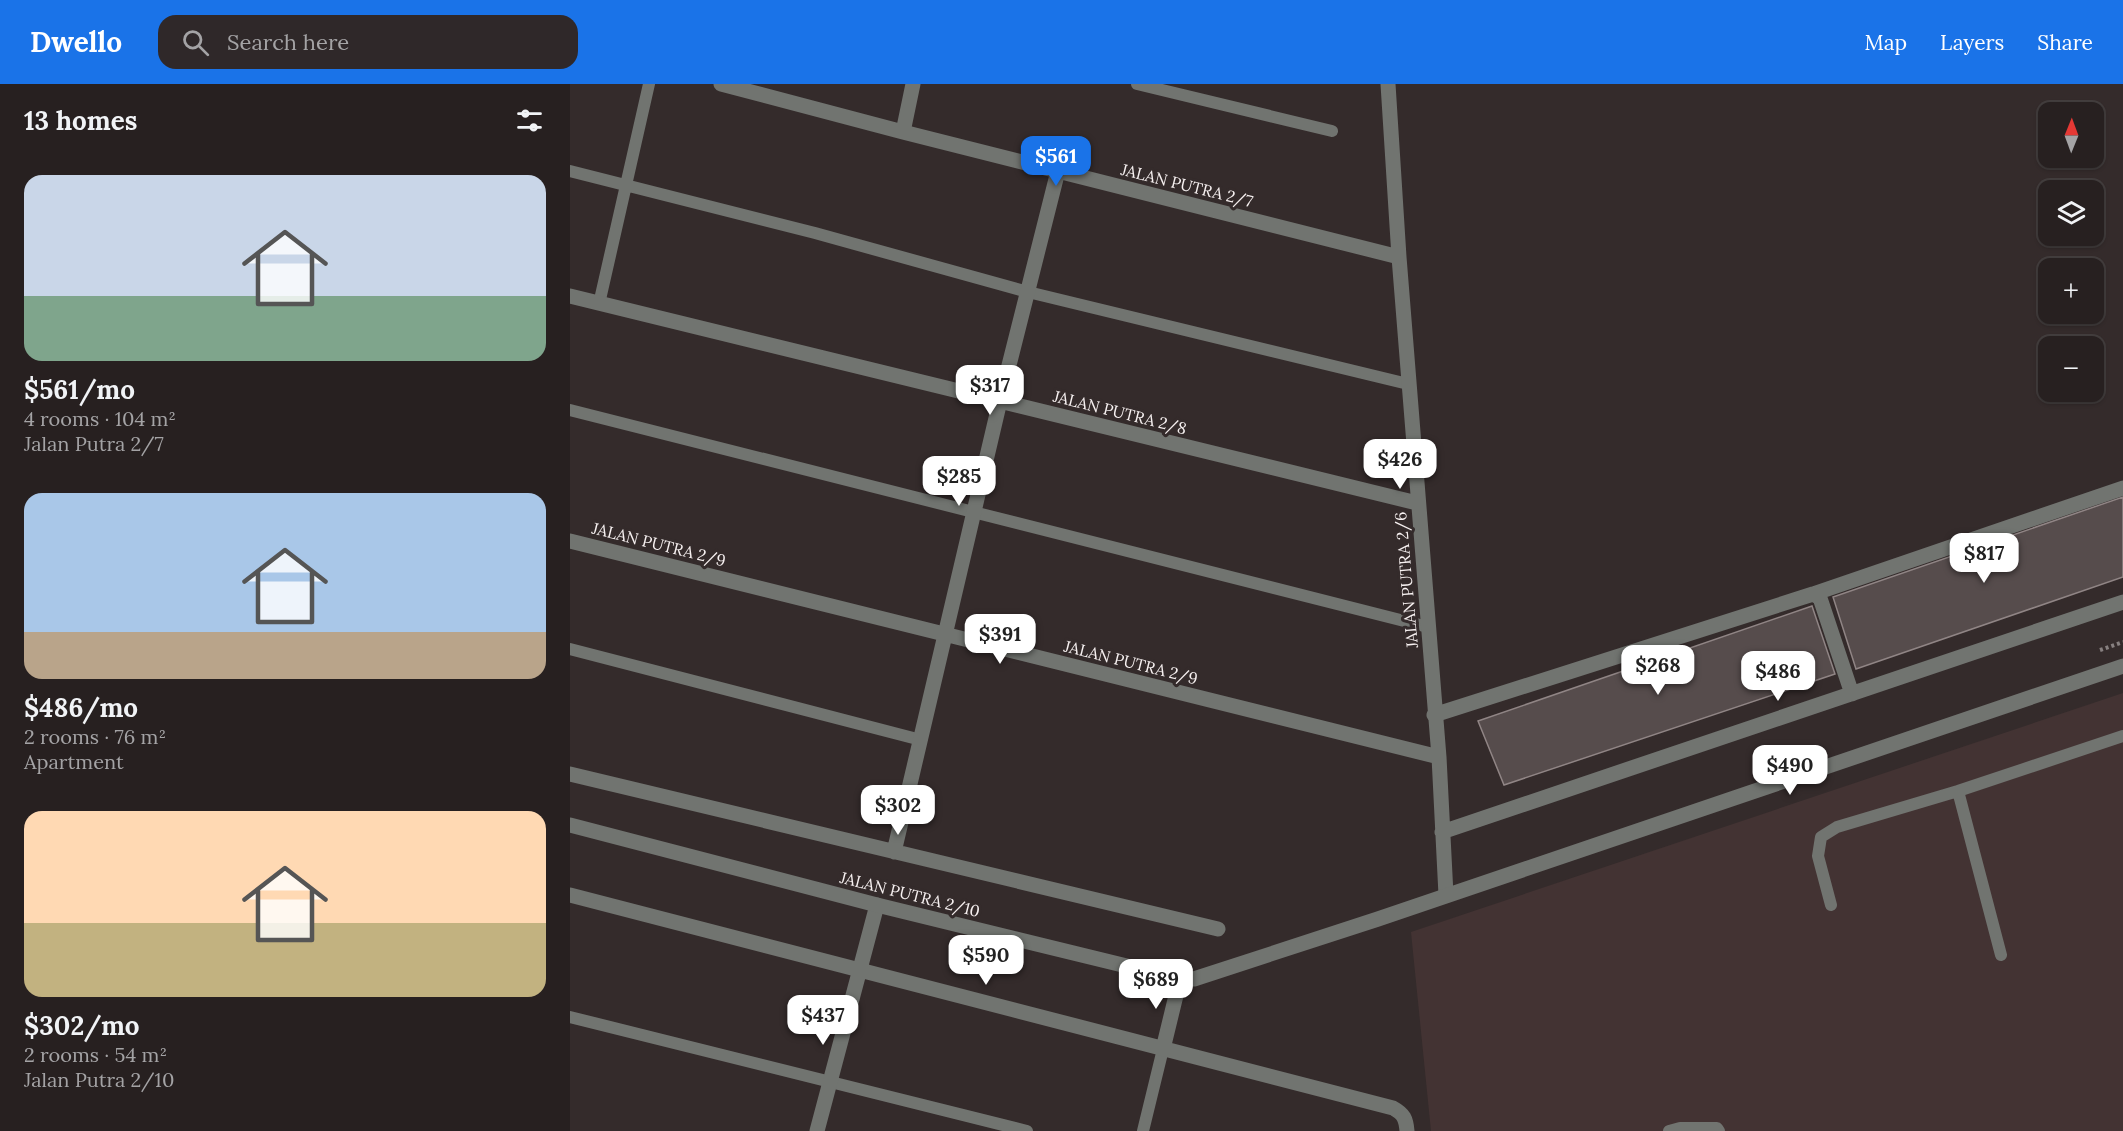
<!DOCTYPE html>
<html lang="en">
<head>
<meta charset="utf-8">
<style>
  :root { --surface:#272020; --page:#2f2829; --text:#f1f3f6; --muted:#a4a3a5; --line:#433e3e; --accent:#1a73e8 }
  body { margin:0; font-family:Lora,serif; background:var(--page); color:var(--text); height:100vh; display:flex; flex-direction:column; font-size:22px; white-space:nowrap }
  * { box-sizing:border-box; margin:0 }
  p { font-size:20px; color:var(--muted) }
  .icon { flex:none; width:33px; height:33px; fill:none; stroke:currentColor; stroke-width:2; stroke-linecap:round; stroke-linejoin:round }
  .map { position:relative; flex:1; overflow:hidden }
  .panel { display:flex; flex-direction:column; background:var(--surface); width:570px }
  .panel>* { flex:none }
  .needle { width:39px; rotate:1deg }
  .buttons { position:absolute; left:1468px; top:18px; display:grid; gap:12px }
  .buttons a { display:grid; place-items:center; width:66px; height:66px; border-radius:12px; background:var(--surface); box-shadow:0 2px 4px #0004,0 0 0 2px var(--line); font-size:30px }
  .price { position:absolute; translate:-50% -51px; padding:0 14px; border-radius:12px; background:#fff; color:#222; font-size:20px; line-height:39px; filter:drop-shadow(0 2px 3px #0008) }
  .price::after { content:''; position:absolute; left:50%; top:36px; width:18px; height:14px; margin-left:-9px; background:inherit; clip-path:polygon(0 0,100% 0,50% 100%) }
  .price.active { background:var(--accent); color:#fff }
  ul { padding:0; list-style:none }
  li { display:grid; align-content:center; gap:12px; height:318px; padding:0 24px }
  li span { display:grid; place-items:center; height:186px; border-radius:18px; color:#555 }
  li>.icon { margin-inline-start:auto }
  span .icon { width:108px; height:108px; fill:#fffc; stroke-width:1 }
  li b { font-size:26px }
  h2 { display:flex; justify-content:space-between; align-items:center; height:72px; padding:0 24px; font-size:26px }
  header { display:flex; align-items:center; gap:36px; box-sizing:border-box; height:84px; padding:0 30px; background:var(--accent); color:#fff }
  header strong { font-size:28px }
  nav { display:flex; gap:33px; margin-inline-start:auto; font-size:21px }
  .search { width:420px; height:54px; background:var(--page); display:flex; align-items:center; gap:15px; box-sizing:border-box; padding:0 21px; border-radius:18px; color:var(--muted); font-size:22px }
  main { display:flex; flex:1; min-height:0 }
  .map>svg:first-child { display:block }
  .built { fill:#433333 }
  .building { fill:#564c4c; stroke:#908585; stroke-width:1.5 }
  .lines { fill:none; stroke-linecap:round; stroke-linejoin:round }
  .path { stroke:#878080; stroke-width:4; stroke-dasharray:3 3; stroke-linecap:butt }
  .service { stroke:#717470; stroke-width:12 }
  .minor { stroke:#717470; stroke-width:15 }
  .tertiary { stroke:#717470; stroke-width:15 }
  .labels { text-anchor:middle; stroke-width:6; stroke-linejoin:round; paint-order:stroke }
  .street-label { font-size:16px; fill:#f7f1f1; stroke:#342b2b }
</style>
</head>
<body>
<header>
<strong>Dwello</strong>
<div class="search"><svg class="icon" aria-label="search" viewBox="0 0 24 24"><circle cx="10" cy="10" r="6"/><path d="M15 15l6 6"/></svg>Search here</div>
<nav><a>Map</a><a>Layers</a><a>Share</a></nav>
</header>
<main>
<section class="panel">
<h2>13 homes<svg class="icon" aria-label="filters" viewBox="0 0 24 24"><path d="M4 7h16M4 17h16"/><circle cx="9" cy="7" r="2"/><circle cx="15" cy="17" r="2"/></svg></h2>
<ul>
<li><span style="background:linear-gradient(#c9d6e8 65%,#7fa58c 0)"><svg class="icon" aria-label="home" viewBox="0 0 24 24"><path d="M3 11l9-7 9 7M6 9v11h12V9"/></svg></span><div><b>$561/mo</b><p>4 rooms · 104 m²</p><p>Jalan Putra 2/7</p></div></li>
<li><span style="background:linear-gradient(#a9c7e8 75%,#b9a48a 0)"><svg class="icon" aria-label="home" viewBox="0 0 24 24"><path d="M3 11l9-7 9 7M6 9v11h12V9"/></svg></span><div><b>$486/mo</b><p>2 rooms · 76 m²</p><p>Apartment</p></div></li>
<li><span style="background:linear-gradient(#ffd9b3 60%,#c2b280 0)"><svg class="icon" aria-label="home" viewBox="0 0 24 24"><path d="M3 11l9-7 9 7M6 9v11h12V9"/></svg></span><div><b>$302/mo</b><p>2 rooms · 54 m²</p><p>Jalan Putra 2/10</p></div></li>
</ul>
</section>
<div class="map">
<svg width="1553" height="1047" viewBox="0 0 1553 1047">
  <rect width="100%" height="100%" fill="#342b2b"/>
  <path class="built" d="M1553,609V1047H861L841,848Z"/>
  <path class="building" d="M1553,413V493L1286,585L1263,513Z
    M1242,522L1265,590L934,701L908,637Z"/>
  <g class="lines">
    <path class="path" d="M1530,566L1553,558"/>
    <path class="service" d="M567,0L762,47
      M0,87L245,149L458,208L838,300
      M29,220L79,0
      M0,326L858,543
      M0,565L351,656
      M1388,707L1431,871
      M1261,821L1248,772L1251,753L1267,743L1388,707L1553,652
      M0,933L457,1047
      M573,1047L593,965
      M1099,1047L1110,1044H1147L1149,1047"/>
    <path class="minor" d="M151,0L333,48L829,173
      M818,0L829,173L869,673L876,811
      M333,48L343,0
      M0,212L847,419
      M0,457L869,673
      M1243,510L1553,404
      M864,631L1243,510L1250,514L1282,610
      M0,690L648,845
      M872,748L1553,518
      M324,768L430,317L488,87
      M0,811L823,1024C834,1030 836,1035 837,1047
      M593,965L610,895
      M247,1047L307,821"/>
    <path class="tertiary" d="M0,741L307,821L610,895H624L808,835L1553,582"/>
  </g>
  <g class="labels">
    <g class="street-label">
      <text transform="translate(617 101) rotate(14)" y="6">JALAN PUTRA 2/7</text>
      <text transform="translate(550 328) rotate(14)" y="6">JALAN PUTRA 2/8</text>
      <text transform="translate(89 460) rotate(14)" y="6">JALAN PUTRA 2/9</text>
      <text transform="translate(836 496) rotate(-95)" y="6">JALAN PUTRA 2/6</text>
      <text transform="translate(561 578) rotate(14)" y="6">JALAN PUTRA 2/9</text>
      <text transform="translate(340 810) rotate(14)" y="6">JALAN PUTRA 2/10</text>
    </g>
  </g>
</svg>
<div class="buttons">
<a><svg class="needle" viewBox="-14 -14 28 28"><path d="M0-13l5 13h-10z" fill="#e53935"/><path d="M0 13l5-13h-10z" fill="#a4a3a5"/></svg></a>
<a><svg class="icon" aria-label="layers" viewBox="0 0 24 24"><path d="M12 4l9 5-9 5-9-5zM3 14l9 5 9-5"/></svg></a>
<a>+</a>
<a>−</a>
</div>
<b class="price active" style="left:486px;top:103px">$561</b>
<b class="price" style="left:420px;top:332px">$317</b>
<b class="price" style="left:830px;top:406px">$426</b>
<b class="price" style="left:389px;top:423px">$285</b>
<b class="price" style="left:1414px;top:500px">$817</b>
<b class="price" style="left:430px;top:581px">$391</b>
<b class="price" style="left:1088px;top:612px">$268</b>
<b class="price" style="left:1208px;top:618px">$486</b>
<b class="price" style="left:1220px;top:712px">$490</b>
<b class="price" style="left:328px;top:752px">$302</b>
<b class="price" style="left:416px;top:902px">$590</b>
<b class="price" style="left:586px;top:926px">$689</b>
<b class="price" style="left:253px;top:962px">$437</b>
</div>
</main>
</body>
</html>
